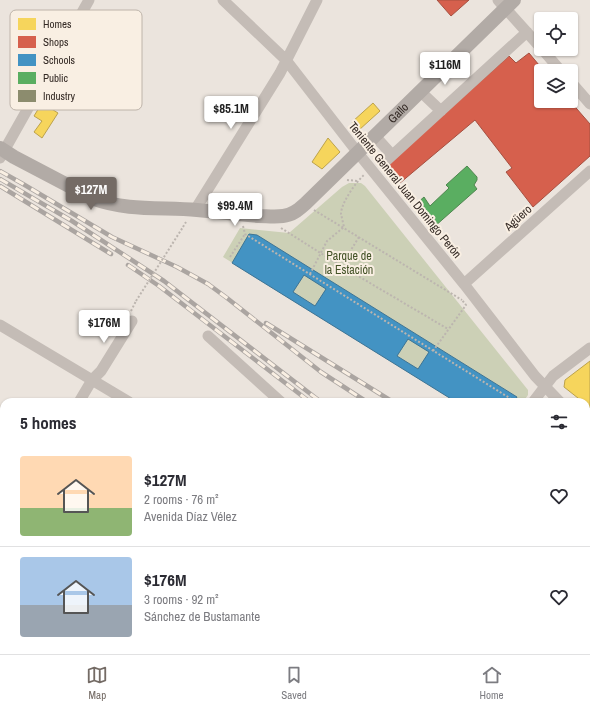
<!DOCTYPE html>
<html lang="en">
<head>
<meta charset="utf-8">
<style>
  :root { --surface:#fff; --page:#f2f2f3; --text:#2b2b33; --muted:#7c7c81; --line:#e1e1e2; --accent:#746b65 }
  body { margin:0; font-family:"Archivo Narrow",sans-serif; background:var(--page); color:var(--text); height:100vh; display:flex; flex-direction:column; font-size:15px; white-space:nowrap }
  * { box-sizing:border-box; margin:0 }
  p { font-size:13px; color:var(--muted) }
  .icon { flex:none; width:22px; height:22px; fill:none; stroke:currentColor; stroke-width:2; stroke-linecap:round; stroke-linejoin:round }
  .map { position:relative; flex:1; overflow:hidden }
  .drawer { position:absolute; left:0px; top:398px; width:590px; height:256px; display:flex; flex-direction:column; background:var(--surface); border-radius:12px 12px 0 0; box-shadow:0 1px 3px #0004 }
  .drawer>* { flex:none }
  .fabs { position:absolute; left:534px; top:12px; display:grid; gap:8px }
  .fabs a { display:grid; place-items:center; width:44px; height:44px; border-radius:4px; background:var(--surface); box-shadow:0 1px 3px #0004; font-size:20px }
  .price { position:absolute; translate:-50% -34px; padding:0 9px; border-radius:4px; background:#fff; color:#222; font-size:13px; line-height:26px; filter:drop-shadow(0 1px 2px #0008) }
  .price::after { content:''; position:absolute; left:50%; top:24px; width:12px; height:9px; margin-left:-6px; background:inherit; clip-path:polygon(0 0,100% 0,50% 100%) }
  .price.active { background:var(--accent); color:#fff }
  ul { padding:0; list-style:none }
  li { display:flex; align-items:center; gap:12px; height:100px; padding:0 20px }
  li+li { border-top:1px solid var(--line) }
  li span { display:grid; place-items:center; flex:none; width:112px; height:80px; border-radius:4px; color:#555 }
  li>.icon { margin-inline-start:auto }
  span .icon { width:48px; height:48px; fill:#fffc; stroke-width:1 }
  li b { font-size:17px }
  h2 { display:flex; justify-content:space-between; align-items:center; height:48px; padding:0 20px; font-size:17px }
  .tabs { display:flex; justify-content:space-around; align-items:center; height:56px; border-top:1px solid var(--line); background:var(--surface); font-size:11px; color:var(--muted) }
  .tabs a { display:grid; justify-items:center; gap:2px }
  .tabs .active { color:var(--accent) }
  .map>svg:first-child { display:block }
  .green { fill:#ccd0b6 }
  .homes { fill:#f6d55c; stroke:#bca24c }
  .shops { fill:#d6604d; stroke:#a55041 }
  .schools { fill:#4393c3; stroke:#3e7494; fill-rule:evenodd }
  .public { fill:#5aae61; stroke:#4f864f }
  .industry { fill:#8c8c6e; stroke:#726f58 }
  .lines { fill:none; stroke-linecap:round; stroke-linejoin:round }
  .path { stroke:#bcb5af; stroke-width:2; stroke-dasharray:2 2; stroke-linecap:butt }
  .minor { stroke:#c4bcb6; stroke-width:11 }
  .major { stroke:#b2aba6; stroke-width:14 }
  .rail-casing { stroke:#aba5a1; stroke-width:4.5 }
  .rail { stroke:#f9efe3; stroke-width:3; stroke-dasharray:9; stroke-linecap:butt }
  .path-bridge { stroke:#bcb5af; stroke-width:2; stroke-dasharray:2 2; stroke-linecap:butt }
  .labels { text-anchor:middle; stroke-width:4; stroke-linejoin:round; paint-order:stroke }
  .street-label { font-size:12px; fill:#342a25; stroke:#f9efe3 }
  .park-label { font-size:12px; fill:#445328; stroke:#f9efe3 }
  .key { fill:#f9efe3; stroke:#beb4aa; stroke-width:1 }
  .key-label { font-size:11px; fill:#342a25 }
</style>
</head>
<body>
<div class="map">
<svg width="590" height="654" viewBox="0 0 590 654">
  <rect width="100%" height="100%" fill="#ebe4dd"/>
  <path class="green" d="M349,183H361L365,186L528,390V395L523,402H456L223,257L240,228L289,233L342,187Z
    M586,442L590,445V488L586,486Z"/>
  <path class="homes" d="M42,103L58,113L42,138L34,132L42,121L34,116Z
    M373,103L380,111L359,130L352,122Z
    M328,138L340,152L322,169L312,162Z
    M590,361V408L586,404V402H583L564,387L565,380Z
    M192,650H222L219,654H189Z"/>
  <path class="shops" d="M437,0H469L451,16Z
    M529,53L544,71H541V101H570L590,124V156L533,207L506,172L512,168L475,120L400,183L386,166L509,56L516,63Z
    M161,650H174L171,654H161Z
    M268,650H271L278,654H266Z"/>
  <path class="schools" d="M249,234L257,235L517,397L514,402H456L232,263ZM304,275L326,289L315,306L293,292ZM408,339L429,352L418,369L397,356Z"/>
  <path class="public" d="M467,166L477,177V180L474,185L477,189L434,227L416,204L424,197L430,206L449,188L446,185Z"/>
  <path class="industry" d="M586,640L590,643V652L588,654H566L559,650H586Z"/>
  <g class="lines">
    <path class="path" d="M347,180L358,181
      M314,210L462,300
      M243,226L245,234L516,402
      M183,227L186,222
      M281,228L341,266L448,329
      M230,257L245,234
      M341,266L359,237
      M310,274L327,241L344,227C343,223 342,218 341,214C341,203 356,182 364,175
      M131,311L136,301
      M433,351L466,305L462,300
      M586,465L590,468
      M586,637L590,640"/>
    <path class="minor" d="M223,0L286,60L358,153L464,284L535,376L560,402
      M498,0L541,48
      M542,49L561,71
      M571,82L590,104
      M421,92L441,111
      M375,136L392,155
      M0,158L89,0
      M386,161L527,32
      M195,210L280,73L317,0
      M464,284L590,171
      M0,325L129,402
      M208,336L281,402
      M79,402L92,380L101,371L132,321
      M533,402L553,376L590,348
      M586,423L590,426
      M0,531L4,524
      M536,650L542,654
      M147,654L150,650
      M371,654L374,650"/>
    <g class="major">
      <path id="s1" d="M0,148L14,157L94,199C127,211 163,207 197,210C217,212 238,214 258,216C266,216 275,217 283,216C293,215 299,209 306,203L514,0"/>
      <path d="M0,586L4,588"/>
      <path d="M111,650L118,654"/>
    </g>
    <defs>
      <path id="rail" d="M0,171L23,184L112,237L177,267L208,284L227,298L321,372L367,402
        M0,179L72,221L164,281L321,402
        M0,186L111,254
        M128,265L159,286L310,402
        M266,323L393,402
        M586,507L590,509
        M586,537L590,539
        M586,567L590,570
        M586,593L590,595
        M586,606L590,609
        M586,613L590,616"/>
    </defs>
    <use href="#rail" class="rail-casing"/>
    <use href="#rail" class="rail"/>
    <path class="path-bridge" d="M136,301L183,227"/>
  </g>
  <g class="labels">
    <g class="street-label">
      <text dy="4" stroke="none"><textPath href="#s1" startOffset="453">Gallo</textPath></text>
      <text transform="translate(405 190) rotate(51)" y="4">Teniente General Juan Domingo Perón</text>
      <text transform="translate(518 218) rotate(-42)" y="4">Agüero</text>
    </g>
    <g class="park-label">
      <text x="349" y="260">Parque de<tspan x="349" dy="14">la Estación</tspan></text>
    </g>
  </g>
  <rect x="10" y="10" width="132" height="100" rx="6" class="key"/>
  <rect x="18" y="18" width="18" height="12" fill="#f6d55c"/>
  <rect x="18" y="36" width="18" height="12" fill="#d6604d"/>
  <rect x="18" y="54" width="18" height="12" fill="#4393c3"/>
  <rect x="18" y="72" width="18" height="12" fill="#5aae61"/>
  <rect x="18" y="90" width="18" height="12" fill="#8c8c6e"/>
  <g class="key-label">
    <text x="43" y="28">Homes</text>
    <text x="43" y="46">Shops</text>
    <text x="43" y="64">Schools</text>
    <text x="43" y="82">Public</text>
    <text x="43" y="100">Industry</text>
  </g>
</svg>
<div class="fabs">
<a><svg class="icon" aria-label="locate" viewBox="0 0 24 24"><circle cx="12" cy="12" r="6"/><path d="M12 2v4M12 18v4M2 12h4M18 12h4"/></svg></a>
<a><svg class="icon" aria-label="layers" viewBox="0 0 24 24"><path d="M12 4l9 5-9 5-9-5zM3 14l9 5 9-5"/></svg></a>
</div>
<b class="price" style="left:445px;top:86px">$116M</b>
<b class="price" style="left:231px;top:130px">$85.1M</b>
<b class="price active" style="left:91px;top:211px">$127M</b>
<b class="price" style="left:235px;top:227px">$99.4M</b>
<b class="price" style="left:104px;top:344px">$176M</b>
<section class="drawer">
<h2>5 homes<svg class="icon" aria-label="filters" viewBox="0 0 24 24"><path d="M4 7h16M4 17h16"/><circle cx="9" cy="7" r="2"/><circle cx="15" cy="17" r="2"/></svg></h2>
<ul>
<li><span style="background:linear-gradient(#ffd9b3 65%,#8fb573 0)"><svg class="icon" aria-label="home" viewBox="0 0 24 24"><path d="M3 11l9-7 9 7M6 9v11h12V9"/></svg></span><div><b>$127M</b><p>2 rooms · 76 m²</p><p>Avenida Díaz Vélez</p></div><svg class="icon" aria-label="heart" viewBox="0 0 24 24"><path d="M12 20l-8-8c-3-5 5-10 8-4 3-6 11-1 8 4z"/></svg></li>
<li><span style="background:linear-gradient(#a9c7e8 60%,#9aa5b1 0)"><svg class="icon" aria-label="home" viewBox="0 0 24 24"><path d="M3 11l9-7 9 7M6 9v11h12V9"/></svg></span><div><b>$176M</b><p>3 rooms · 92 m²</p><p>Sánchez de Bustamante</p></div><svg class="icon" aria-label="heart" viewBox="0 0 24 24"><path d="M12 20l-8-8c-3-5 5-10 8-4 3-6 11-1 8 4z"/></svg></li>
</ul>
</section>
</div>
<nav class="tabs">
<a class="active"><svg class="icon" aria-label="map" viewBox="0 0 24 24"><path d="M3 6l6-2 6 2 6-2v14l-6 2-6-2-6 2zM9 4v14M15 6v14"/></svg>Map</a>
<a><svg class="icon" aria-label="saved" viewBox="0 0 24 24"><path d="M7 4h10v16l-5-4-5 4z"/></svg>Saved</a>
<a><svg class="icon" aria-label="home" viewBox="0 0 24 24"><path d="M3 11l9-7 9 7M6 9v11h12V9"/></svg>Home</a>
</nav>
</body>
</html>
